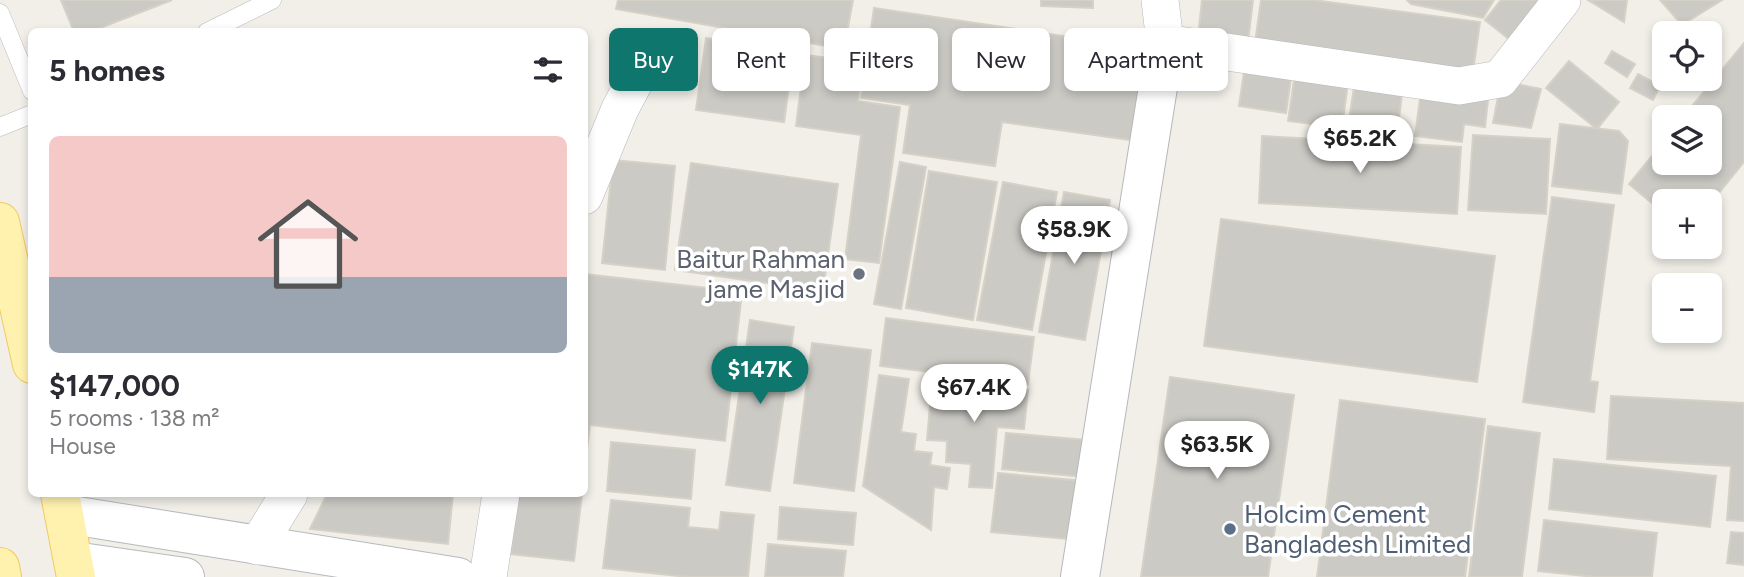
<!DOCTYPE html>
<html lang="en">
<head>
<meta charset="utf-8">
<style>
  :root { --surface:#fff; --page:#f2f2f3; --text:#2b2b33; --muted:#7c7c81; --accent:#0f766e }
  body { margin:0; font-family:Figtree,sans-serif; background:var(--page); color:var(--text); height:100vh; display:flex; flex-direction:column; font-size:26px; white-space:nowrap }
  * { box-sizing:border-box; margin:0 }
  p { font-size:23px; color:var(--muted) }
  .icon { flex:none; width:38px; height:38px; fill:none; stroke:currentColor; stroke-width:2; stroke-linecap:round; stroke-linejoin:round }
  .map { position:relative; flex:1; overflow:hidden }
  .drawer { position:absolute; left:28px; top:28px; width:560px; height:469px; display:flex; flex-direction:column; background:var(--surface); border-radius:10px; box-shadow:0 4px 10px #0003 }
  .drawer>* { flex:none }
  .hud { position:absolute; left:609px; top:28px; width:665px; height:63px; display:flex; gap:14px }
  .buttons { position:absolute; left:1652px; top:21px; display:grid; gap:14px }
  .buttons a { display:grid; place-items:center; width:70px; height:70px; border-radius:10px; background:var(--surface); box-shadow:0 4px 10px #0003; font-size:35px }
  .price { position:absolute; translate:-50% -60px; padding:0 16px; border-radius:24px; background:#fff; color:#222; font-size:23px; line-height:46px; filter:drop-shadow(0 2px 4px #0008) }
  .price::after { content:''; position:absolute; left:50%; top:42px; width:21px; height:16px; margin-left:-10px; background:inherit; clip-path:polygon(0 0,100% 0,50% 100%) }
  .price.current { background:var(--accent); color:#fff }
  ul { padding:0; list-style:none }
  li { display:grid; align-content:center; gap:14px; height:371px; padding:0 21px }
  li span { display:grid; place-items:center; height:217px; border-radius:10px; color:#555 }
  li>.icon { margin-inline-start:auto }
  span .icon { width:126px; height:126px; fill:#fffc; stroke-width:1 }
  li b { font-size:30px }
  h2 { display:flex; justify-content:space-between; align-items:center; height:84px; padding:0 21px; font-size:30px }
  .pill { padding:0 24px; border-radius:10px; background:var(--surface); box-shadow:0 4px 10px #0003; font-size:24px; line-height:63px }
  .pill.current { background:var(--accent); color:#fff }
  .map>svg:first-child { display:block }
  .building { fill:#cccac5; stroke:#d6d1c6; stroke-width:2 }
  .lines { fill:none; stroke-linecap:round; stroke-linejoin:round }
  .service-casing { stroke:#b5b8bc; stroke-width:19 }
  .minor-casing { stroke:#b5b8bc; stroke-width:38 }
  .tertiary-casing { stroke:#b5b8bc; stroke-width:40 }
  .secondary-casing { stroke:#b6babf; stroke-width:40 }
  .primary-casing { stroke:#f2c960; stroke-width:40 }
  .service { stroke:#fff; stroke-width:18 }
  .minor { stroke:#fff; stroke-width:37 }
  .tertiary { stroke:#fff; stroke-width:38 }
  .secondary { stroke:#fff; stroke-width:38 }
  .primary { stroke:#fff2af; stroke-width:38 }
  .worship-dot { fill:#6b7280; stroke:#fff; stroke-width:2.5 }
  .service-dot { fill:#5c6f8a; stroke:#fff; stroke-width:2.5 }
  .labels { text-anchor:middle; stroke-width:7; stroke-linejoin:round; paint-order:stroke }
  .worship-label { font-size:26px; fill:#5b616d; stroke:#fff; text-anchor:end }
  .service-label { font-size:26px; fill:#4e5e75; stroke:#fff; text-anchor:start }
</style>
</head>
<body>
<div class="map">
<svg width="1744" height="577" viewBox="0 0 1744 577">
  <rect width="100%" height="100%" fill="#f1efe8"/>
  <path class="building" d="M61,0H172L90,32H74Z
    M618,0H853L844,49L616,9Z
    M1041,0H1093V8L1041,6Z
    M1202,0H1253L1248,42L1198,37Z
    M1261,0H1313L1480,22L1472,79L1254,50Z
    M1407,0H1494L1483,18L1411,4Z
    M1501,0H1556L1519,47L1485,20Z
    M1588,0H1627L1624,22Z
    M1660,0H1722L1682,25Z
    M874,8L1151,49L1138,141L1002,122L995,166L903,153L910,105L861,98Z
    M706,38L794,51L784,122L696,110Z
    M1744,43V162L1710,204L1664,201V213L1629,184L1664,141V163H1710V117H1683Z
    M1612,51L1635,64L1627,77L1605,63Z
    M805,55L863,62L858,101L900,107L879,263L845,259L861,135L796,126Z
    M1569,61L1619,102L1597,129L1546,88Z
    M1244,72L1291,78L1286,113L1239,106Z
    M1295,74L1348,82L1342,128L1288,121Z
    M1638,74L1660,86L1653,100L1630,88Z
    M1355,81L1403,87L1397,134L1348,127Z
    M1501,81L1541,89L1531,128L1493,123Z
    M1421,91L1488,100L1485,127L1464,124L1462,142L1415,136Z
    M1560,124L1619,131L1628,141L1621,194L1552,186Z
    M1473,135L1550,139L1546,214L1468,210Z
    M1262,136L1461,147L1457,214L1259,203Z
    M613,160L675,166L665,270L602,263Z
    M900,162L926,167L901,309L874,304Z
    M691,163L838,184L823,291L675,270Z
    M929,171L997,182L973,320L906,308Z
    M1003,182L1057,192L1032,330L977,320Z
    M1064,192L1110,200L1085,340L1039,332Z
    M1552,197L1614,205L1590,381L1598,382L1594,412L1523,402Z
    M1221,219L1495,256L1477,382L1204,346Z
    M584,274L742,292L725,441L590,425L584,472Z
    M886,318L1034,337L1028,384L880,366Z
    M750,320L794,327L770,491L726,485Z
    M812,343L871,350L854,491L794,483Z
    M879,375L909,379L901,432L916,434L914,451L932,453L930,465L950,468L947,489L934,487L931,530L863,486Z
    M1170,377L1294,395L1268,577H1141Z
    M932,383L1028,390L1024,429L997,427L992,488L969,487L971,464L946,462L947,441L927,440Z
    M1611,396L1744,403V521L1727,520L1731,466L1607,459Z
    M1340,400L1485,419L1465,577H1317Z
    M1488,426L1540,433L1522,577H1469Z
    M1006,433L1086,440L1083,477L1002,469Z
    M611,442L695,450L691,499L607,491Z
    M1554,459L1716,476L1710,527L1549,509Z
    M998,473L1084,481L1078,540L991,532Z
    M327,494H453L448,544L310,529Z
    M518,494H582L574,561L511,554Z
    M611,500L690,508L688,527L719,530L721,512L754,515L748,577H688L603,568Z
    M780,507L856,513L853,545L778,539Z
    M1544,520L1657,533L1652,577H1595L1538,571Z
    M1731,532L1744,533V565L1727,563Z
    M768,544L846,551L843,577H765Z"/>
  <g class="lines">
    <defs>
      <path id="service" d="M0,13L32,91
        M207,32L272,0
        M0,127L32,114"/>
      <path id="minor" d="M1160,0L1165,43L1459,86L1500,79L1562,0
        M584,196L620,109L651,50
        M257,546L289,494
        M488,577L501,494"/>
      <path id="tertiary" d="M1080,577L1165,43"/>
      <path id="secondary" d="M65,514L458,577
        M74,561L185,577"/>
      <path id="primary" d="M0,222L32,364
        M60,494L76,577
        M0,567L2,577"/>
    </defs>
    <use href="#service" class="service-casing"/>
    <use href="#minor" class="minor-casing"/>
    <use href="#tertiary" class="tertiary-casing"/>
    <use href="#secondary" class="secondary-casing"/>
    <use href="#primary" class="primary-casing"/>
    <use href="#service" class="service"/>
    <use href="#minor" class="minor"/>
    <use href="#tertiary" class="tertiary"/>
    <use href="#secondary" class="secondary"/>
    <use href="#primary" class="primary"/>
  </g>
  <circle class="worship-dot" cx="859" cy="274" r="7"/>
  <circle class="service-dot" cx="1230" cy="529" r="7"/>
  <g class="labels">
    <g class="worship-label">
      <text x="845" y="268">Baitur Rahman<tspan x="845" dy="30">jame Masjid</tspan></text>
    </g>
    <g class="service-label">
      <text x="1244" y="523">Holcim Cement<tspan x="1244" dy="30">Bangladesh Limited</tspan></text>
    </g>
  </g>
</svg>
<div class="buttons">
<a><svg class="icon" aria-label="locate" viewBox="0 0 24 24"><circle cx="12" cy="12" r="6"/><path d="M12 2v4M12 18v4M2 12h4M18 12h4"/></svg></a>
<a><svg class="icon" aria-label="layers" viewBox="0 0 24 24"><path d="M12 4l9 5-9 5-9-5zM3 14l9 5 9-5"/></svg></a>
<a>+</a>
<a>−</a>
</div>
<b class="price" style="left:1360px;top:175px">$65.2K</b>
<b class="price" style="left:1074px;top:266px">$58.9K</b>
<b class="price current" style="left:760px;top:406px">$147K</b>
<b class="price" style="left:974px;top:424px">$67.4K</b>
<b class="price" style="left:1217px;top:481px">$63.5K</b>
<div class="hud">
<a class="pill current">Buy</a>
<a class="pill">Rent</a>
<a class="pill">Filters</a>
<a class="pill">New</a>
<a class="pill">Apartment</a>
</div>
<section class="drawer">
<h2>5 homes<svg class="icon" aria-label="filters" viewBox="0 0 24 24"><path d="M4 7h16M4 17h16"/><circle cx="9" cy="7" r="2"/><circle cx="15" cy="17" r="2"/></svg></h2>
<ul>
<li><span style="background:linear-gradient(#f6c9c9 65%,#9aa5b1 0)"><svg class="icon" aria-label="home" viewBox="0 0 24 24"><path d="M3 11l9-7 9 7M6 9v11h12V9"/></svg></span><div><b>$147,000</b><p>5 rooms · 138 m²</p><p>House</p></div></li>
</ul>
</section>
</div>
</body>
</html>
